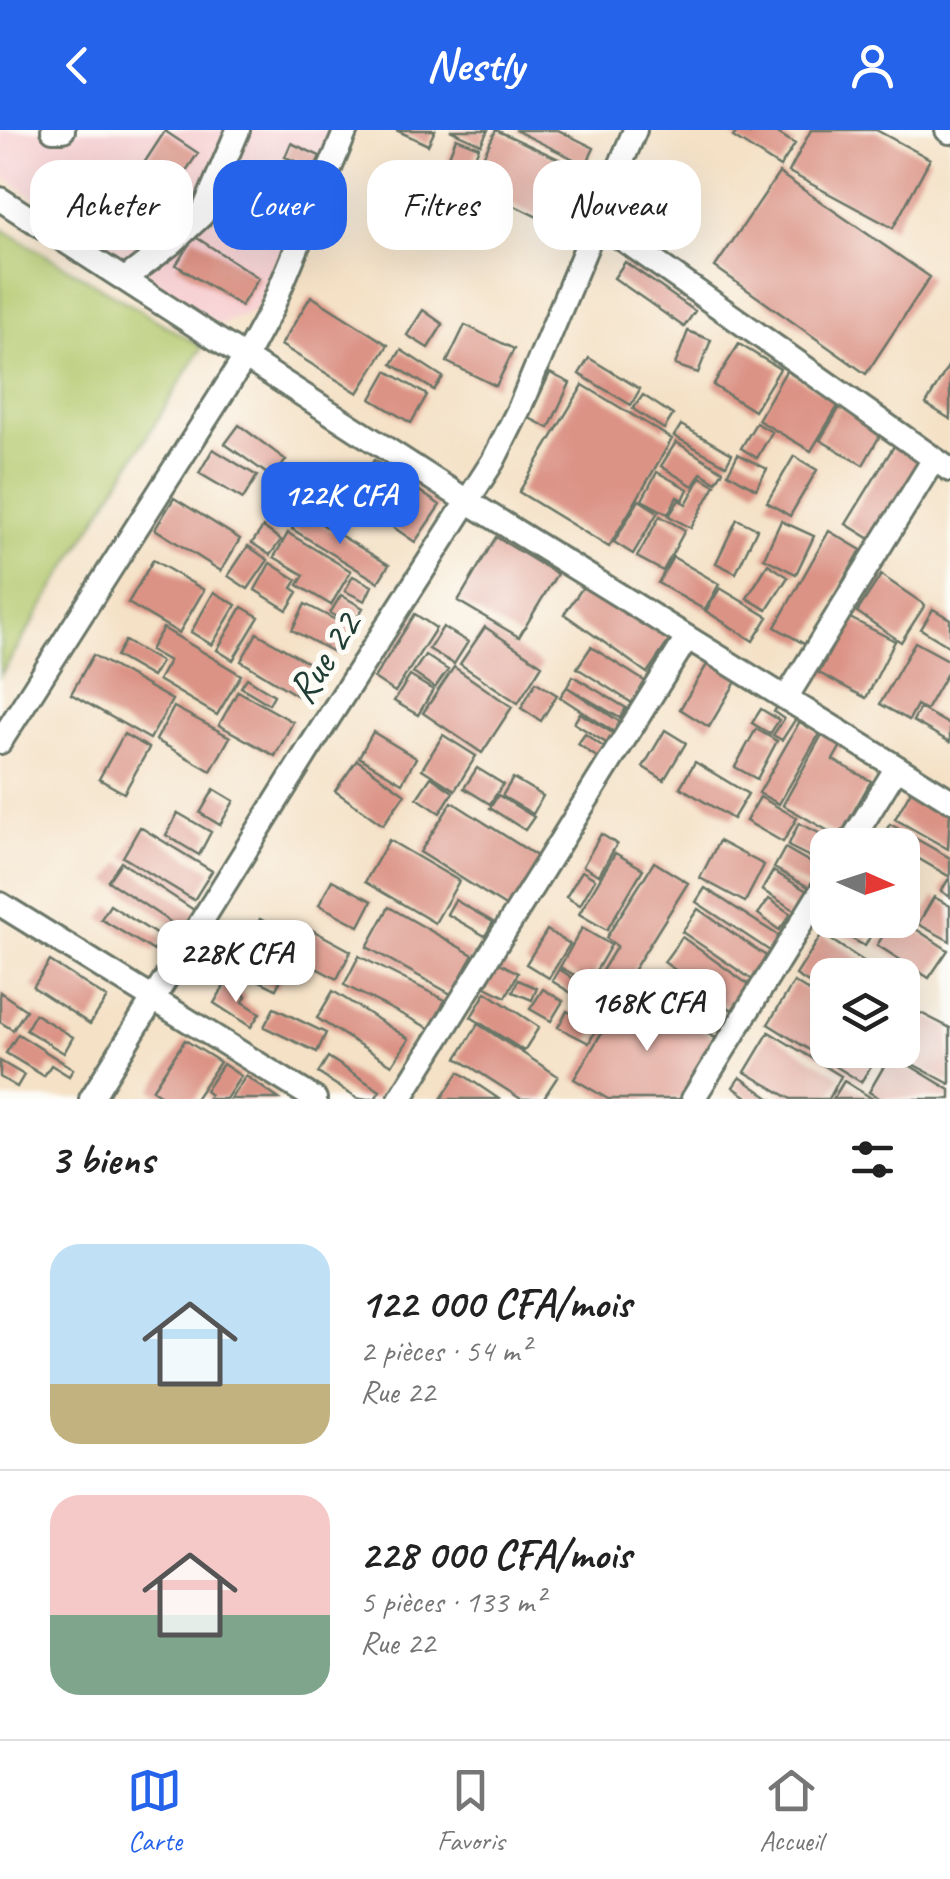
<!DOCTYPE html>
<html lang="fr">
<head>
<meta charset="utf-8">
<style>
  :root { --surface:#fff; --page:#f2f2f2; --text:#222; --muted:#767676; --line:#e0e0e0; --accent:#2563eb }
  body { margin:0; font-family:Caveat,sans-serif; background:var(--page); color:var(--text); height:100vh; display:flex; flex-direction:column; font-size:38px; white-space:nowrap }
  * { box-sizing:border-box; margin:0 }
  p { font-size:32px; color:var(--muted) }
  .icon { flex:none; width:55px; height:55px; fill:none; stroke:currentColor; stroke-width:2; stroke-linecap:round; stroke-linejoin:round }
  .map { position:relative; height:969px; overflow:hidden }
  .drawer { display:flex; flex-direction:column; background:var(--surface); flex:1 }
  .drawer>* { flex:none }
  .guide { position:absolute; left:30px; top:30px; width:890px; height:90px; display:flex; gap:20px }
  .needle { width:65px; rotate:93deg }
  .tools { position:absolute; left:810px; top:698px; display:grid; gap:20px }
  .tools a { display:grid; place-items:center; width:110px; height:110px; border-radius:20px; background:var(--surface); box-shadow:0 10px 40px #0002; font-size:50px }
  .price { position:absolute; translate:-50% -85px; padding:0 22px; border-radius:20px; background:#fff; color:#222; font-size:32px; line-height:65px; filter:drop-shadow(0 2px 5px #0008) }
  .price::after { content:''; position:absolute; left:50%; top:60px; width:30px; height:22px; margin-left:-15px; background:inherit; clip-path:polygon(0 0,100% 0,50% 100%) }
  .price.on { background:var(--accent); color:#fff }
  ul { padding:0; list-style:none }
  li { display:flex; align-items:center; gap:30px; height:250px; padding:0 50px }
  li+li { border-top:2px solid var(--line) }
  li span { display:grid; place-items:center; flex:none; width:280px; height:200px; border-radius:30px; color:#555 }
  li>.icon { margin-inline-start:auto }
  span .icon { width:120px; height:120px; fill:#fffc; stroke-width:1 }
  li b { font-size:42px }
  h2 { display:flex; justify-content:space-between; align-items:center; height:120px; padding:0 50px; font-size:42px }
  .tag { padding:0 35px; border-radius:30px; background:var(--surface); box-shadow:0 10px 40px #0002; font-size:35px; line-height:90px }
  .tag.on { background:var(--accent); color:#fff }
  header { display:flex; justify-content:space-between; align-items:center; height:130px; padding:0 50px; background:var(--accent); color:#fff; font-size:45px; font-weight:600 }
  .tab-bar { display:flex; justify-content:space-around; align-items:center; height:140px; border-top:2px solid var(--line); background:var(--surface); font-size:28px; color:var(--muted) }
  .tab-bar a { display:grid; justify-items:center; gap:5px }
  .tab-bar .on { color:var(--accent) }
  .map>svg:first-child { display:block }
  .built { fill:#f7cfd1 }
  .green { fill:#b3c86c; stroke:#698250; stroke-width:2.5 }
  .building { fill:#db9385 }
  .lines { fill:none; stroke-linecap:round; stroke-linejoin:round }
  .minor-casing { stroke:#6a7667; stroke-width:28 }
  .minor { stroke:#fff; stroke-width:22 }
  .labels { text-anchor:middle; stroke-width:10; stroke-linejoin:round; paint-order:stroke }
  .street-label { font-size:42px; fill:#1f3d34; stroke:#fdfcf7 }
</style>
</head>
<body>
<header><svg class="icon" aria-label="back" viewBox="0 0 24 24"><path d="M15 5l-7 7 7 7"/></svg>Nestly<svg class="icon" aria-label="person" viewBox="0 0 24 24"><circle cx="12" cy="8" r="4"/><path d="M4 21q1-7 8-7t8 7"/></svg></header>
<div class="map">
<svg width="950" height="969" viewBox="0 0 950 969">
  <rect width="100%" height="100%" fill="#fdfcf7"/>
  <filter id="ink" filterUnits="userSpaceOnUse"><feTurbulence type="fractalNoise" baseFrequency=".01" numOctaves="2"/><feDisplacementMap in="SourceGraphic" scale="20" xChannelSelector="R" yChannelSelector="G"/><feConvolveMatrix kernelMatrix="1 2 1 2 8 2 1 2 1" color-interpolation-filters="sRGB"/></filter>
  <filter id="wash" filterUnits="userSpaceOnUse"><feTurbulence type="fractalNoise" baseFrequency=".0048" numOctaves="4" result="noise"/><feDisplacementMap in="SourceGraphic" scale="40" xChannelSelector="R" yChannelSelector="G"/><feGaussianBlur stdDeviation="2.25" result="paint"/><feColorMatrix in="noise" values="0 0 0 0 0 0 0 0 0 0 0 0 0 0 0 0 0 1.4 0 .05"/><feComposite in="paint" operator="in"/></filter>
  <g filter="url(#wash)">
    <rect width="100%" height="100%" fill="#f4e1c6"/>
    <path class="built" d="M0,0H333L255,181L219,195L0,44Z"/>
    <path class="green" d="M0,98L202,217L0,546Z"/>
    <g id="blocks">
      <path class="building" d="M396,0H435L428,15Z
        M450,0H488L481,14Z
        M496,0L587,42L560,98L470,54Z
        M515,0H558L594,18L586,35Z
        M738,0L750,4L752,0H773L795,14L780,37L733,7Z
        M811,0H876L930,29L893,98L789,42Z
        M165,1L198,23L163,75L131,53Z
        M456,8L479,17L470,40L447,31Z
        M291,13L320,26L314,39L285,27Z
        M290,32L311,40L307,51L286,43Z
        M779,43L930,147L866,244L715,137Z
        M263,52L300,65L293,85L257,71Z
        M194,106L259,148L241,176L176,135Z
        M625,132L695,181L684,197L614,148Z
        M311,166L388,215L358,263L281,215Z
        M423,180L443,194L428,218L407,205Z
        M465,195L514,219L496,256L447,232Z
        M688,201L711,210L698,243L675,235Z
        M739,214L780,239L754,281L713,255Z
        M401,220L443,247L434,260L392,234Z
        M589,228L640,259L631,275L579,244Z
        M950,233V289L926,274Z
        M387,241L427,265L411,293L371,269Z
        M786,241L840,273L811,321L758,290Z
        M550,243L570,253L549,298L529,288Z
        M583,255L672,309L609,417L519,362Z
        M643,265L673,285L664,299L633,279Z
        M840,277L882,302L863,335L820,310Z
        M756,293L772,302L757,328L741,318Z
        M239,295L286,330L273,348L225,314Z
        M681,295L732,324L726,335L674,306Z
        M676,312L723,341L716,352L701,343L693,356L661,336Z
        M894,316L923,334L875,412L846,394Z
        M213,319L257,346L243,369L199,343Z
        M738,324L767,339L756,359L728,343Z
        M794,326L817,340L790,386L767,372Z
        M374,330L440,375L415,412L349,367Z
        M325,340L351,356L344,367L318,350Z
        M657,342L688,359L683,370L677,367L668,384L642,370Z
        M701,347L715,355L691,398L669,386L679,370L686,374Z
        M309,348L343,370L333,386L299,363Z
        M174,368L240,409L221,441L155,399Z
        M639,370L658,382L633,424L614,412Z
        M302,382L389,435L378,452L292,399Z
        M660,386L685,400L663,441L637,427Z
        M737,389L757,399L736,443L716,433Z
        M781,391L814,406L796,444L764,428Z
        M263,397L281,410L270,425L252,413Z
        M829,401L861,420L806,515L775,497Z
        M288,403L351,441L331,475L298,455L304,445L274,427Z
        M496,407L557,444L519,507L458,471Z
        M248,416L268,430L248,459L228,446Z
        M673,427L719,454L705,480L658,453Z
        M153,430L204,460L179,503L128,473Z
        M270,433L297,450L292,458L298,462L287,480L255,460Z
        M768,434L788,447L767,480L747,468Z
        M881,445L925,475L901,512L857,482Z
        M353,446L372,456L365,471L345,461Z
        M588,450L671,508L647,543L564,484Z
        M720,458L768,487L753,511L706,481Z
        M214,462L236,475L212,515L191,502Z
        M341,465L363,478L352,496L330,483Z
        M305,474L353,499L339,525L292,500Z
        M242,477L259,487L233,530L217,520Z
        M933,479L950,489V517L921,499Z
        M415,484L436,498L395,562L374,548Z
        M848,487L895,511L866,568L819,543Z
        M443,497L468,512L454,534L429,519Z
        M485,497L542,535L518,573L460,534Z
        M163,498L241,545L217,585L158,550L169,531L150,520Z
        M257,503L315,537L298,566L241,531Z
        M125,511L161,532L152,547L116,526Z
        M915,512L950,531V538L926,580L917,575L909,590L880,574Z
        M591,517L646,552L632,573L577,538Z
        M93,525L172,570L150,609L71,564Z
        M425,525L448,540L435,558L413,543Z
        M711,528L740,545L709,597L680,579Z
        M454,537L512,577L482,623L423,583Z
        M410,546L433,560L418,585L394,571Z
        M573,546L626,578L620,588L567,557Z
        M247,548L274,565L269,574L241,557Z
        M536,552L557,565L541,591L521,578Z
        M567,557L620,592L614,602L560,567Z
        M238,561L293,592L275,626L219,595Z
        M778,575L797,587L782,610L773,605L784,589L774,582Z
        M174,577L230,607L211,641L156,610Z
        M920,578L950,595V612L913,591Z
        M761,579L779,590L770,604L752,593Z
        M580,583L614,604L608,614L574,593Z
        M800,591L820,603L779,674L759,663Z
        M756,599L777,611L757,649L735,637Z
        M665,600L686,613L664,650L643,637Z
        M373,602L416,628L402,653L359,627Z
        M823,603L842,614L833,630L871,651L839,707L783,675Z
        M124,604L149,618L124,663L99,649Z
        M585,604L605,618L598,628L578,614Z
        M443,605L476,626L455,660L422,639Z
        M357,630L405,664L383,695L335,661Z
        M695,632L748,664L733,689L680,657Z
        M477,638L503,654L490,674L464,658Z
        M431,647L453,662L440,683L417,668Z
        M513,648L543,666L533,684L502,666Z
        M214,659L234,671L220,695L200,683Z
        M912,659L950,681L948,719L895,689Z
        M498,665L534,687L525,700L490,678Z
        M760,667L797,688L783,712L746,691Z
        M452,672L546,732L515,782L420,722Z
        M178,683L211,702L199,725L166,705Z
        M799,693L843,715H828V736L788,716Z
        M890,694L950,728V767L941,761L950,747L902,719V715L882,707Z
        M140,697L212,741L194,770L123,727Z
        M601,704L617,714L599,745L583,736Z
        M389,710L459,751L435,793L365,752Z
        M719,711L764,735L745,772L700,748Z
        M785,718L827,742L816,761L774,738Z
        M615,723L643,739L607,800L579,784Z
        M121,732L197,782L184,801L108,751Z
        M654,732L688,753L613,873L591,859L617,816L606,808Z
        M582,741L595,749L580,775L566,767Z
        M773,741L807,761L796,781L762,760Z
        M332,750L372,771L359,796L319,775Z
        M705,758L779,806L770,821L696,772Z
        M934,767L950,776V811L918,794Z
        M769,769L791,784L779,800L758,784Z
        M455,770L493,792L485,806L447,784Z
        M110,775L162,808L154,821L101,789Z
        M389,777L473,825L451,864L367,817Z
        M698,779L769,828L754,851L682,802Z
        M260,789L285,802L273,827L248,815Z
        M829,790H879L865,816L827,795Z
        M893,790H902L948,820L929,848L877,815Z
        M303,795L351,821L337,849L288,823Z
        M582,798L611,815L589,853L560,837Z
        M547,800L570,814L549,848L526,834Z
        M822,804L885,845H828V865L796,845Z
        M682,807L749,855L732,880L664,832Z
        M248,821L286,839L276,859L238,840Z
        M359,826L445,870L431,899L344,855Z
        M50,831L107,868L90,894L33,857Z
        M498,832L518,843L506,867L486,857Z
        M559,839L588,858L581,869L552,851Z
        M518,850L537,858L532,870L513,862Z
        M663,852L710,879L703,891L656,864Z
        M794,852L828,873V920H881L861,952L768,894Z
        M226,853L246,866L243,872L260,883L251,897L214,873Z
        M629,857L722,912L688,969H608L574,949Z
        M543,859L563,871L551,891L530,879Z
        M333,861L409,909L392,935L317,888Z
        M0,862L26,880L13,900L0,892Z
        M486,862L539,897L524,921L471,887Z
        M592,862L613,877L602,893L580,878Z
        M274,878L326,903L317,922L264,897Z
        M911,878L950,898V954L886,920H902V894Z
        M567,881L597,897L589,913L558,897Z
        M35,884L73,907L64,923L26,900Z
        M478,894L558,946L543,969H521L457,928Z
        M769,902L841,946L829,969H791L745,942Z
        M18,904L73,939L69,946L51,935L44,946L6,923Z
        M185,910L220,932L195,969H166L152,960Z
        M891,924L950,960V969H881L869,962Z
        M328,927L380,961L375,969H358L318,943Z
        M0,931L24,945L17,957L0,947Z
        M223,934L241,946L226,969H207L210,965L205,961Z
        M459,942L499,969H441Z
        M246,946L279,969H230Z
        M740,947L771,969H750L733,957Z
        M844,951L873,969H833Z"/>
    </g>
  </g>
  <g filter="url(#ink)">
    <use href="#blocks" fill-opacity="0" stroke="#6a7667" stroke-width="2.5"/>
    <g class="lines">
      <defs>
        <path id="minor" d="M53,0H63
          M947,0L950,2
          M0,69L467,371L950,670
          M597,91L950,340
          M125,149L172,113L202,85L238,0
          M786,568L934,329
          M0,612L246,226L271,180L346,0
          M849,715L897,637
          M0,774L315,969
          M91,969L308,620L493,331L519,279L635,0
          M400,969L687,508
          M693,969L828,750"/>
      </defs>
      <use href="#minor" class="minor-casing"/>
      <use href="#minor" class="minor"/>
    </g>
  </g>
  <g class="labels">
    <g class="street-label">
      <text transform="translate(323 527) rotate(-57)" y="15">Rue 22</text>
    </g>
  </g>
</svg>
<div class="tools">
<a><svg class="needle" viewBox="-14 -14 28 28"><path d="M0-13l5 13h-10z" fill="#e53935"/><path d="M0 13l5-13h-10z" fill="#767676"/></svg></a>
<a><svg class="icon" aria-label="layers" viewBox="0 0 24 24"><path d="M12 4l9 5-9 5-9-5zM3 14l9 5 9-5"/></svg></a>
</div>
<b class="price on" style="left:340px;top:417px">122K CFA</b>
<b class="price" style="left:236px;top:875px">228K CFA</b>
<b class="price" style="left:647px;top:924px">168K CFA</b>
<div class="guide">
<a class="tag">Acheter</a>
<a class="tag on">Louer</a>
<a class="tag">Filtres</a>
<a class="tag">Nouveau</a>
</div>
</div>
<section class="drawer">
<h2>3 biens<svg class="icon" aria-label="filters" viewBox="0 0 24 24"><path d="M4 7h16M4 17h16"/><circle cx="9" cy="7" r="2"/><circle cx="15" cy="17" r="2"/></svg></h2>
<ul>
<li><span style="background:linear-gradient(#bfe0f5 70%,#c2b280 0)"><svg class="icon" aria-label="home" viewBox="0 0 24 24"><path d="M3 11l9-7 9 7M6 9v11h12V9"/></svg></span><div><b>122 000 CFA/mois</b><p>2 pièces · 54 m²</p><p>Rue 22</p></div></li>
<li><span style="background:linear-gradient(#f6c9c9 60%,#7fa58c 0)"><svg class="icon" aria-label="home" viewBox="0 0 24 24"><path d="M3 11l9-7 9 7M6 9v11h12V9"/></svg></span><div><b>228 000 CFA/mois</b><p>5 pièces · 133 m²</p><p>Rue 22</p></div></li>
</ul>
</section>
<nav class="tab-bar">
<a class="on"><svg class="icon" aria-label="map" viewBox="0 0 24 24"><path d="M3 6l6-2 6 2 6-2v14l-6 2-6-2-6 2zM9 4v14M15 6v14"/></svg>Carte</a>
<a><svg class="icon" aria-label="saved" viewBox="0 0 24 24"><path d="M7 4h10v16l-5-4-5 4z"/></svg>Favoris</a>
<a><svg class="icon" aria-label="home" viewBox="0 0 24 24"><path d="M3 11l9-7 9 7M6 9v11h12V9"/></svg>Accueil</a>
</nav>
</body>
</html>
